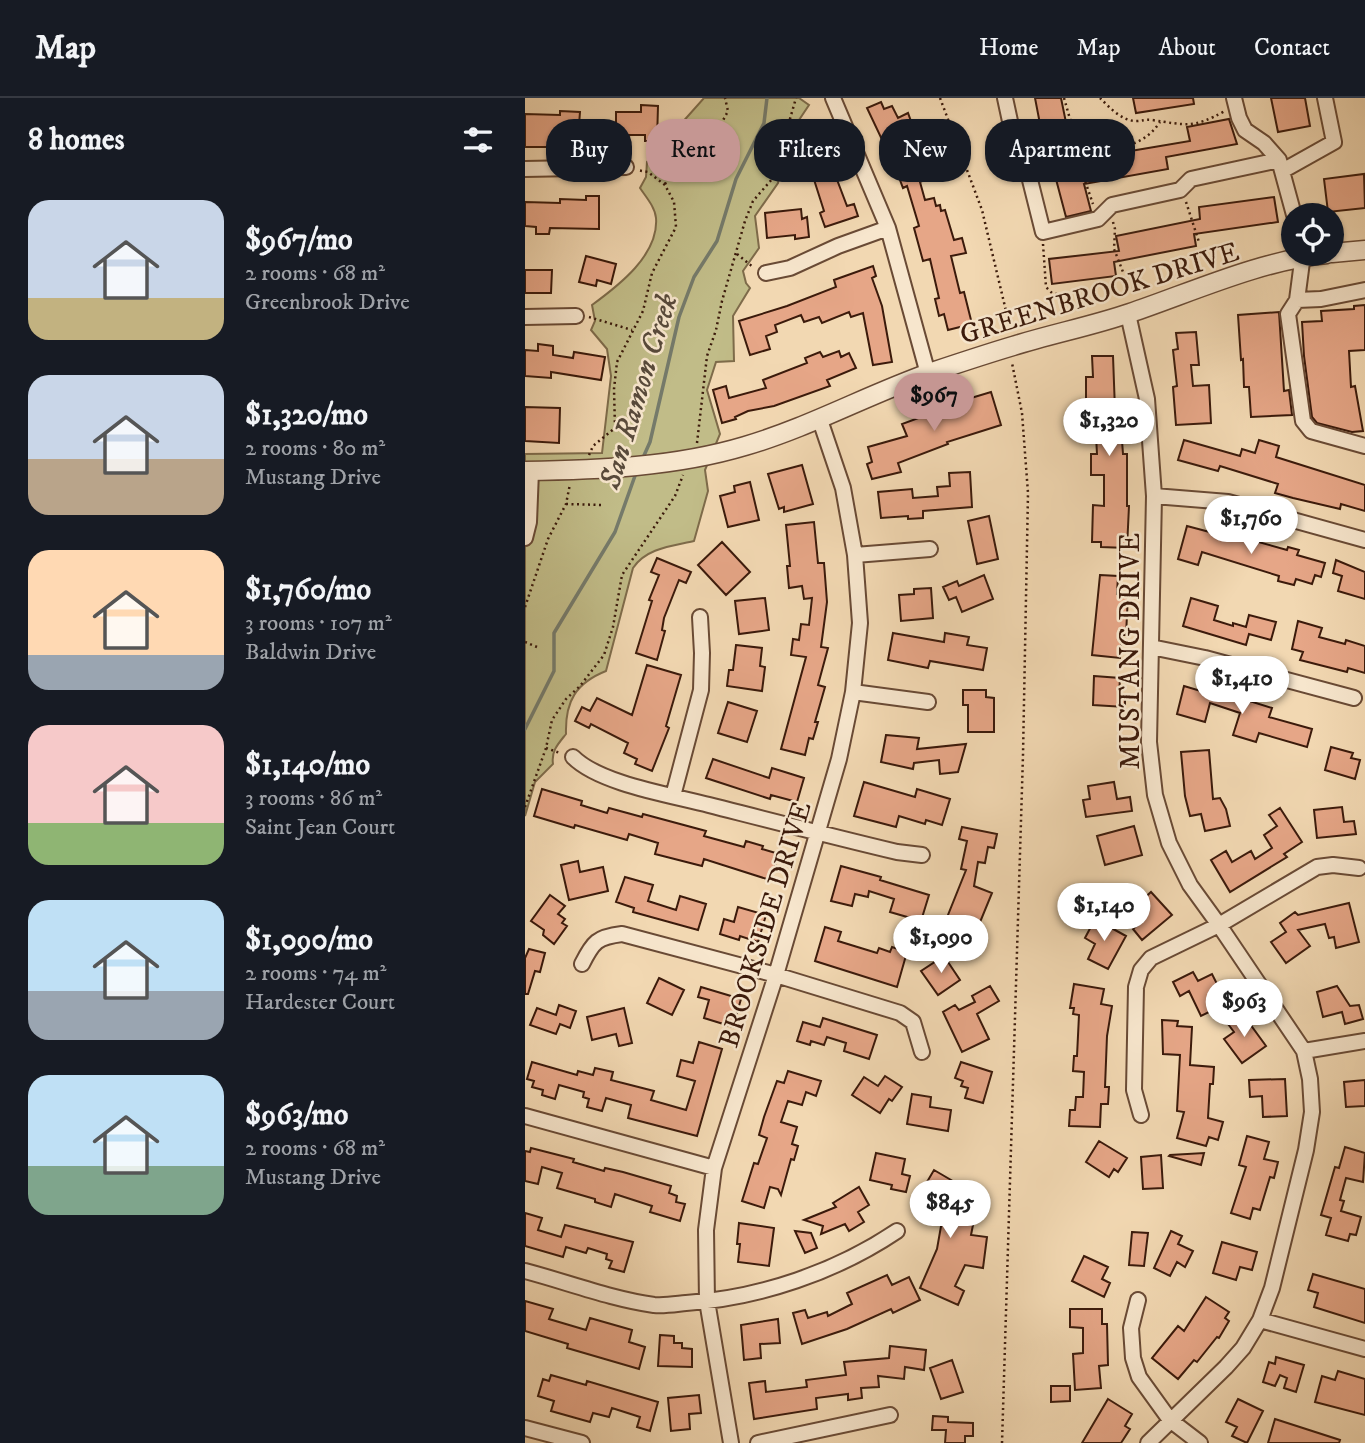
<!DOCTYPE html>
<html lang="en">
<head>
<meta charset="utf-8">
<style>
  :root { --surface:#171b24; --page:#20242c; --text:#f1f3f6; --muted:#9ea1a6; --line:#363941; --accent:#c59692 }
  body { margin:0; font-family:"IM FELL DW Pica",serif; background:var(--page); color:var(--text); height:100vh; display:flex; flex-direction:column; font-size:26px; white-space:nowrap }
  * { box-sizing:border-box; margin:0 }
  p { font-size:23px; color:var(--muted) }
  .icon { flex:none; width:38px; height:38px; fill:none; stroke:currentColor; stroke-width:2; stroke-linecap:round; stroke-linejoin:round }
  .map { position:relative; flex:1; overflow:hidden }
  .side { display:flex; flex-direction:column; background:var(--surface); width:525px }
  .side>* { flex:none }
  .guide { position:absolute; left:21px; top:21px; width:665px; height:63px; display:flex; gap:14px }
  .fabs { position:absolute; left:756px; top:105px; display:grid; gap:14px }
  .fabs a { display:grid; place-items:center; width:63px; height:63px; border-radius:50%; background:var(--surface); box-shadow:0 2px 5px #0004; font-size:35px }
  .price { position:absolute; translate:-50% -60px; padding:0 16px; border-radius:24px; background:#fff; color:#222; font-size:23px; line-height:46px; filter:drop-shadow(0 2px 4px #0008) }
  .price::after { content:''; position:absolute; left:50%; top:42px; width:21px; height:16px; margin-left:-10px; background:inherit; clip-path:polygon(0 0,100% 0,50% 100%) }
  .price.active { background:var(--accent); color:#111 }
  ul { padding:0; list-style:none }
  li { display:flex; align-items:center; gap:21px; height:175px; padding:0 28px }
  li span { display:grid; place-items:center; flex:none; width:196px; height:140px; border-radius:21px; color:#555 }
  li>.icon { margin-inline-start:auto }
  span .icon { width:84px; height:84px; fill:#fffc; stroke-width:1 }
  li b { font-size:30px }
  h2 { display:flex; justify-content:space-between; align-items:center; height:84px; padding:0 28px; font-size:30px }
  .pill { padding:0 24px; border-radius:28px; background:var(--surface); box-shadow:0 2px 5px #0004; font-size:24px; line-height:63px }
  .pill.active { background:var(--accent); color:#111 }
  header { display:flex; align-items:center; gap:42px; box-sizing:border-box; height:98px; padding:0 35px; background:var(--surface); border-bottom:2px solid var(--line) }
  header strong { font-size:33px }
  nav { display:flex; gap:38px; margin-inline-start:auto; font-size:24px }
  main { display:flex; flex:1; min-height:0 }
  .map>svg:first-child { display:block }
  .green { fill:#c1bc88; stroke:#7e6b4a; stroke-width:2 }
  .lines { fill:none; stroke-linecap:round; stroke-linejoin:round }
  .stream { stroke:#757a6a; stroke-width:3.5 }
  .building { fill:#e6a687; stroke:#3b1a0b; stroke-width:2 }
  .minor-casing { stroke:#694a35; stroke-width:18 }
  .tertiary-casing { stroke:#694a35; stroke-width:21 }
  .path { stroke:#3b1a0b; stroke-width:2.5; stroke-dasharray:2 3.5; stroke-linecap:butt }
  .minor { stroke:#f7e6cd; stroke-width:14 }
  .tertiary { stroke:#f7e6cd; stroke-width:18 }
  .labels { text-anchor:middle; stroke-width:5; stroke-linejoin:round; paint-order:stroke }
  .street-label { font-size:28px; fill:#3b1a0b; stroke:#f7e6cd }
  .water-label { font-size:30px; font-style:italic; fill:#584a3b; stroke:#f7e6cd }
</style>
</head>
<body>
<header>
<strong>Map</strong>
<nav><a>Home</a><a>Map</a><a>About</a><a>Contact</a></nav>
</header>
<main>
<section class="side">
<h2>8 homes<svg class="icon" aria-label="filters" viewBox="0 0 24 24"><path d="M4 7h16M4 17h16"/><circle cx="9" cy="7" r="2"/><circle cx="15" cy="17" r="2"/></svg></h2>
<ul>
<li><span style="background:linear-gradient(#c9d6e8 70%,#c2b280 0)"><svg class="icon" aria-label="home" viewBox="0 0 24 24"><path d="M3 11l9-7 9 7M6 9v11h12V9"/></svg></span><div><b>$967/mo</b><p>2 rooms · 68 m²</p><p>Greenbrook Drive</p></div></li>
<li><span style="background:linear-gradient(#c9d6e8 60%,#b9a48a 0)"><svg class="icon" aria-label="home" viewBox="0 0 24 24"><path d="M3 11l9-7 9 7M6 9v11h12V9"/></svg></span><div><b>$1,320/mo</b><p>2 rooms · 80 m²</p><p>Mustang Drive</p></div></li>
<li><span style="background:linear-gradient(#ffd9b3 75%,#9aa5b1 0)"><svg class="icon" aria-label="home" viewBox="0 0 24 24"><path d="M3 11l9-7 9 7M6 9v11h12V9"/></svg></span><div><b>$1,760/mo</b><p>3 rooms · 107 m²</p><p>Baldwin Drive</p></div></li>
<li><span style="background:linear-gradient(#f6c9c9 70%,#8fb573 0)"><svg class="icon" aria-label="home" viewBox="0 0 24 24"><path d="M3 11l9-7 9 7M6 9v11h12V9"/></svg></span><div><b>$1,140/mo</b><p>3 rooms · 86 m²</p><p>Saint Jean Court</p></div></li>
<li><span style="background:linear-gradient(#bfe0f5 65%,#9aa5b1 0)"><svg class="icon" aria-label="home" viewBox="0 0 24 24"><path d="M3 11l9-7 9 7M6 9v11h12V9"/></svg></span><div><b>$1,090/mo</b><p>2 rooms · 74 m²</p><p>Hardester Court</p></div></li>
<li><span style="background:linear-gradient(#bfe0f5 65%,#7fa58c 0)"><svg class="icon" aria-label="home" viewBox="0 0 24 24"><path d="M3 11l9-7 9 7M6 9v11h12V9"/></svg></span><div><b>$963/mo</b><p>2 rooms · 68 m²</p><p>Mustang Drive</p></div></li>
</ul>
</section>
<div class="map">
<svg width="840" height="1345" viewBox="0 0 840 1345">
  <rect width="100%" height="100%" fill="#f2d8b2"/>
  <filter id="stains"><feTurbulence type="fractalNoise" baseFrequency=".00286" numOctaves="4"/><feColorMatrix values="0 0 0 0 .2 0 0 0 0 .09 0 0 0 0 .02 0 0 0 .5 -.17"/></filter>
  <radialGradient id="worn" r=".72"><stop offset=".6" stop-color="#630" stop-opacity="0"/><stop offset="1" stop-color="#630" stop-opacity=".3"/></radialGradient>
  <path class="green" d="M179,0H274L284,7L262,40L253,85L230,118L234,150L218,173L221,185L225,190L208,218L209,263L191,264L182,292L195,336L180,372L183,393L169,443C147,448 121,450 108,470L81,573C51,585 40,603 41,636C33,646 26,653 28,666L10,684L0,718V356L77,355L86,278L82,251L66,232L70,223L67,207C93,188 134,157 131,120C130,109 121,99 115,90L121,79L122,64Z"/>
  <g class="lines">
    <path class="stream" d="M117,362L125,344L154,219L169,179L192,143L211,81L239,25L242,0
      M0,631L29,573V535L90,434L111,375"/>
  </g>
  <path class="building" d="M510,0H536L547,54L550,53L552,62L665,43L662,29L704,21L712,46L641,59L643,71L559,86L566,113L541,119L523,51L520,52Z
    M608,0H668L669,6L611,15Z
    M746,0H780L785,28L753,34Z
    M356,4L359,11L367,8L373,20L383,15L406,79L395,84L400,102L409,100L411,108L415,107L416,113L420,112L429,142L437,140L441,155L426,158L435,195L439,194L447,226L423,232L419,216L414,218L410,201L414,200L405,161L398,163L389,130L394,128L382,88L378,90L372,74L376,73L366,45L360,48L342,10Z
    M116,7L133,8L132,43H120V37H91V14H116Z
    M35,13L55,14L54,27H68V33H76V49H0V16L35,17Z
    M296,32L313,69L308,71L322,108L329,106L333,118L300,129L295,115L299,113L278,47L286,43L283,37Z
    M839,76L840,110L803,114L799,81Z
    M61,98H74V131L25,130L24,136H11V129L0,128V104L35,105V101L61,102Z
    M749,99L753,124L669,136L671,148L589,164L591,178L527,186L524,161L594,153L591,138L675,121L674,109Z
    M276,111L277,121L282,119L284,139L270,141V137L242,140L240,115Z
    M61,158L91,166L86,186L72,182L71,188L54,184Z
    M348,168L351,178L347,180L357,208L367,264L348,267L338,215L326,219L324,214L297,225L294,219L279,224L276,217L250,227L252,234L241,238L245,251L225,257L214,223L262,208L311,189L309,182Z
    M0,172H27L26,195H0Z
    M840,207V252L824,253L826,289L830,288L838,333L827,334L792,325L787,319L779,258L777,224L797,223L796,213L829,211V208Z
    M754,214L759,293L764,292L767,317L726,319L724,289H719L718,261L716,262L713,217Z
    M671,234L674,267H666L668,288L684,287L686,325L651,327L648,289L652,288L648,252L653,251L651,235Z
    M13,246L28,248V257L48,260L49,254L80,259L76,282L26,274V280L0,278V252L13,253Z
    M314,253L316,259L324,255L331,270L302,282L305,288L249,308L223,313L210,319L211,321L197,325L188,292L201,288L204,300L241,290L238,282L282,265L280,260L295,254L298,259Z
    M567,258H588L590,312L599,311L600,329H596L598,356H602V408H604L602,450L576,449V444H567L568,407L579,408V377H566V356H572L569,301H561V279H568Z
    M466,294L476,327L422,344L423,346L373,365L376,374L347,381L342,366L347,364L343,349L382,338L377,326L426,308V306Z
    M0,309L35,310L34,345L0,343Z
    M659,342L715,358L717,351L730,355L734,342L754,348L751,359L840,387V413L816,406L815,411L768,400L750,395L753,386L695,368L693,373L653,362Z
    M277,367L288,406L259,414V409L254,411L243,376Z
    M445,374L447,409L398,413V420L383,421V418L356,420L353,394L387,391L388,400L413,398L412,389L425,388L424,375Z
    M225,384L234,422L203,429L195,398L210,394L209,388Z
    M464,418L473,461L452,466L443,423Z
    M289,424L293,465H299L302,504L296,549L303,550L293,587L300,589L290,624H293L288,641L284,640L280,657L256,651L281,559L266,557L268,541L274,542L276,526L284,527L287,500L279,501L277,488L264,490L262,468H265L261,427Z
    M662,428L711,441L712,438L762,452L763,449L774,452L772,457L800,465L796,479L790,477L787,486L771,481L769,487L753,483L754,478L677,454L673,467L653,461Z
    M197,444L225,474L201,497L173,467Z
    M132,460L166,474L161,485L154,482L139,520L137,532L140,533L132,562L111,555L127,503L124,502L134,477L126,474Z
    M811,462L840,474V501L813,493L817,478L808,475Z
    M459,477L468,501L437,514L431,499L424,502L418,489L432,483L434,488Z
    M575,477L593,478L592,496L603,497L601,537H597L595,560L567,557Z
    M406,490L408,520L376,523L374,497L389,496V491Z
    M240,500L244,532L214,536L210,503Z
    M666,500L693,508L689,522L708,528V525L721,529L724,517L751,524L746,542L724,536L721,547L658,528Z
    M773,523L797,530L794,539L820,546L821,542L840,548V575L823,570L822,574L775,562L778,554L767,551Z
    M368,535L419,544L420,535L444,539L442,547L462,550L458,572L405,563L403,570L363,562Z
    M211,547L237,550L235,568L240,569L237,593L202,588L204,572H208Z
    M122,567L156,577L141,628L144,630L127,673L110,666L112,661L99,655L103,645L66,626L64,630L50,623L57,609L65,613L72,600L107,617Z
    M569,578L595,580L594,598L600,599V609L568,607Z
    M659,588L679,594L680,589L747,610L744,619L787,631L782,649L734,635L731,644L708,637L715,615L685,605L680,624L652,616Z
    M438,592H461V599L469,600V634H443V607H438Z
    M203,604L232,613L222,644L193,635Z
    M361,637L394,640L392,651L441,646L433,674L415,676L414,662L389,665L388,671L356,664Z
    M806,649L828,655L826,660L835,662L830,681L800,672Z
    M684,652L688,701L695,700L701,711L705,728L680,733L676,716L665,718L660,698L656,654Z
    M188,661L244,680L247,670L279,680L272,704L246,697L245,701L181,680Z
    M339,684L390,699L392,691L425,701L417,727L401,722L400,726L374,718L371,729L329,718Z
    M589,684L592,701L605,699L607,713L561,719L558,702L565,701L563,688Z
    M17,691L57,703L56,707L82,715L84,710L117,719L118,716L181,733L179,738L219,749L221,743L238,748L237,751L254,756L245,782L179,761L177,768L130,756L133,745L104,736L102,742L50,727L49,730L9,718Z
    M817,709L819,724L829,723L831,736L792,740L789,712Z
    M755,710L777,744L759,756L762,759L705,794L686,762L701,753L707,764L726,753L730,761L747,750L739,737L752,728L744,717Z
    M609,728L617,757L580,767L572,738Z
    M437,729L472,736L469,750L463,749L460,765L453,764L449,788L467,795L451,834L421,822L441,772L436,771L442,743L434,741Z
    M53,763L55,774L78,769L83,793L44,802L36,767Z
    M316,768L356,779L355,782L404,797L396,823L365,814L369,801L344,793L343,799L330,796L327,808L306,803Z
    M100,779L128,787L123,803L151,812L155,798L181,806L173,832L108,814L109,810L91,804Z
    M626,794L647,817L617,842L608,831L616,824L606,812Z
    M25,797L40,808L33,816L40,821L37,825L42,828L29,846L18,837L19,832L6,823Z
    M824,805L834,844L811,850L809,839L804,840L800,826L773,832L785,848L761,865L746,844L761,834L755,825L770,814L773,817Z
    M213,809L241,817L233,844L215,838L214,842L195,836L199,821L209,824Z
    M570,821L601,838L583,871L563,861L570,846L560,840Z
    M300,829L316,834L313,843L352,855L354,850L365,854L367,849L382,854L372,889L290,863Z
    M4,851L20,855L15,874L10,873L3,896H0V860Z
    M419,858L435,882L413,897L396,873Z
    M668,874L673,883L687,876L694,890L704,885L711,901L676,918L664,893L655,898L648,884Z
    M134,880L159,892L147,917L122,905Z
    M549,886L579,891L576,906L587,908L582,938L580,989H584L583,1006H576L575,1029L544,1028L545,1012H550L551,999H558L559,974L548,973L549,958H552L554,917L548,916L549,910H545Z
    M465,888L474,903L452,916L464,941L437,954L418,914L430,907L434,912L450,904L447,898Z
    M812,888L825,908L834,907L838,921L820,926L817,914L798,919L792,894Z
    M176,889L216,901L208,929L179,920L184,902L173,899Z
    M34,907L51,913L45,930L35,926L31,936L5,927L12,910L31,917Z
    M99,910L107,945L94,948L91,936L67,942L62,919Z
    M717,915L741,948L717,965L699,941L709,934L703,926Z
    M298,920L352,937L344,961L319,953L321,945L302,939L299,947L286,943L285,947L272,943L278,924L295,929Z
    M637,922L653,923L652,928L667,929L665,967L689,969L688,986H685L683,1020L698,1024L693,1042L684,1039L681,1048L652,1040L659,1014L652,1013L655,957L638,956Z
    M174,944L197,951L172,1038L103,1020L106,1007L81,1000L77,1013L62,1009L64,1001L58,999L59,994L34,987L30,1001L17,997L18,992L7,989L9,983L2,981L7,964L52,977L53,973L68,977L70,970L88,974L86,982L129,993L126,1002L161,1012L170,983L152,978L156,962L168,965Z
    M436,964L467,974L458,1005L440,1000L443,990L436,988L438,983L430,980Z
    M263,973L296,983L291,998L281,994L277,1007L263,1003L256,1024L272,1029L267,1046L273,1048L269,1062L266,1061L256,1097L253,1091L245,1089L239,1110L217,1103L229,1065L233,1066L242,1040L234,1037L239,1019L252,983L259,985Z
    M360,978L377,989L367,1003L364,1001L355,1015L327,997L339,979L353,988Z
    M760,981L762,1018L738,1019L737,998L725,999L724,982Z
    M840,982V1008L821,1009L819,984Z
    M387,996L406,999L405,1009L426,1012L423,1033L382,1026Z
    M722,1038L744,1044L739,1061L753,1064L749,1080L745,1079L735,1112L728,1110L725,1121L706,1115L721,1069L714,1067Z
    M574,1043L602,1060L593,1074L589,1071L584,1079L561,1064Z
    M820,1049L840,1055L838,1084L821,1080L815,1102L819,1103L816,1113L836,1119L831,1137L825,1136L823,1143L801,1137L806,1120L796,1117L810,1069L814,1070Z
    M6,1050L49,1061L48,1064L79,1073L80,1070L98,1074L146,1088L144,1095L152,1098L151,1104L160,1106L155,1123L125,1114L127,1108L90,1096L86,1109L70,1104V1101L32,1090L37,1075L17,1069L13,1086L0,1083V1053L5,1054Z
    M351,1055L380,1061L377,1076L385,1078L381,1094L366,1091L367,1087L345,1082Z
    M679,1055L676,1067L644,1058L645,1057Z
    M636,1057L638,1090L618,1091L616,1059Z
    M409,1072L438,1089L423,1113L450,1117L446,1137L462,1139L458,1170L440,1167L430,1188L439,1193L433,1207L395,1190L412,1151L418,1117L392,1101Z
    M334,1089L344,1107L333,1114L339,1124L324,1133L320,1126L296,1136L298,1128L279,1122L311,1109L308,1105Z
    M0,1115L17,1120L13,1132L36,1139L40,1127L108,1144L99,1174L84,1170L87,1163L81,1161L82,1156L63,1150L61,1155L41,1149L38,1159L0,1148Z
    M214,1125L249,1130L244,1168L213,1164L215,1146H212Z
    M270,1133L286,1135L292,1150L280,1155Z
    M646,1133L657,1138L653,1146L668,1153L660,1169L652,1164L645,1178L629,1170Z
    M607,1134L623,1135L619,1168L604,1167Z
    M697,1144L732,1154L727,1172L715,1169L711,1182L688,1175Z
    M559,1158L583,1169L577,1181L585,1185L579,1199L547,1183Z
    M788,1176L840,1191V1225L789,1209L793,1195L783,1192Z
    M362,1177L367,1187L384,1179L395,1202L368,1215L366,1211L322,1231L277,1246L268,1215L280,1212L283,1220L302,1214L303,1218L327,1206L322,1195Z
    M681,1199L704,1214L700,1220L704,1223L694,1240L692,1239L672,1264L669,1262L653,1281L627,1260L653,1228L659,1233Z
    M0,1203L28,1211L24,1221L61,1232L65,1220L107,1232L104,1244L120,1249L114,1271L42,1250L43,1246L0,1233Z
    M545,1211H577V1226H582L583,1267L574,1268L576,1290L550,1292L548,1256L558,1255V1230L545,1229Z
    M253,1221L255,1245L235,1246L236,1260L219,1262L216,1227Z
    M135,1237L149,1238V1245H157V1250L167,1251V1269L133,1268Z
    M365,1248L401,1252L399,1272L380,1269L379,1281L353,1278L354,1289L336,1290L337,1300L323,1302V1296L291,1300L292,1311L229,1321L224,1285L240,1283L241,1294L282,1289L281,1282L321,1277L319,1264L364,1260Z
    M751,1259L779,1267L771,1294L759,1290L762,1280L755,1277L750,1288L738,1284L744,1264L750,1266Z
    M427,1262L438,1294L416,1301L405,1270Z
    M813,1273L840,1281V1317L790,1304L797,1278L810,1282Z
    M26,1277L61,1287L62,1283L133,1304L125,1333L112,1329L115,1319L87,1310L84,1319L68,1315L65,1324L26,1313L29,1303L13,1298L18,1281L24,1283Z
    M526,1288H545V1303L526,1304Z
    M174,1297L176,1315L164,1316L165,1331L146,1333L143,1300Z
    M583,1301L607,1316L600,1328L605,1331L596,1345H557Z
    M713,1301L738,1313L722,1345L707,1338L712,1329L701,1324Z
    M408,1318L423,1319V1324L448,1325V1338H440V1345H420L421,1332H407Z
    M750,1321L815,1342L814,1345H743Z"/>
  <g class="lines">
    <defs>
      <path id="minor" d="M308,0L363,130L403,276
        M480,0L491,51L500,62L518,134L573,121L587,107L655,92L666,81L754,62
        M709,0L714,20L720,32L739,45L754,62L769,117
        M0,71L101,69
        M759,72L809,44L800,0
        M241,175L265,170L313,148L363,130
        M840,192L796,201L772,202L763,216L778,323L786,333L840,348
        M772,202L778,156
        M603,216L622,301L629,398L624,644L630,697L644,745L665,787L694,827L779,953L785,981L787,1014L781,1052L747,1190L735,1222L718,1250L701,1269L623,1345
        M0,219L51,218
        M629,398L703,404L840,442
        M0,440L4,424L6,373
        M330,457L405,451
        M626,549L680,560L829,600
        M328,594L403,604
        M48,659C75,686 146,697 184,707C247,723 309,739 372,754L397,757
        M148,698L176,592L177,555L175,519
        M57,866C68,844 72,839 97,836L251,877L375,915L388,924L397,954
        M779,953L840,943
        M616,1017L609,992L611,889L616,872L626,860L694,827L792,769L808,767L834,770
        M0,1018L189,1070
        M0,1173C42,1184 86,1201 129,1207C140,1208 151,1206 161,1205C235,1200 311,1174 372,1133
        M613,1202L606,1230L608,1260L614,1279L645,1322L675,1345
        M735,1222L840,1251
        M0,1330L57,1345
        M206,1345L182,1203L181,1132L189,1070L251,877L314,661L328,594L335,525L330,457L318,390L295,322
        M233,1345L365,1317"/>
      <path id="tertiary" d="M807,155L840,152
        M0,373C73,372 150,369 220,348C285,329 344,296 407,274C434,265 461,256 488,248C526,236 567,228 605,215C667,194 737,162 802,156"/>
    </defs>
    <use href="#minor" class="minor-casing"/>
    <use href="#tertiary" class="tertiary-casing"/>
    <path class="path" d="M415,0L457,112L486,234
      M539,0L545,21L556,39L560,83L568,106
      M575,0C584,9 597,23 611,23C617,23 621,21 627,22C662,27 667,31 700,13
      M556,39C584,56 617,51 635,24
      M140,86L153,65L194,30L203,13L200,0
      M661,104L674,144
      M588,124L590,131L589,151L598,174
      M518,146L521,189L527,195L536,197
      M212,156L228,169
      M64,219L107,232
      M172,345L182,258L191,232L197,203L220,123L228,103L248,80L271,0
      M64,357L68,348L90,330L89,291L92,264L118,213L127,175L151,129L149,104L140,87L123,74L112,72
      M41,406L78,407
      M0,509L23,441L41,406L45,386
      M0,544L12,549
      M21,650L35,655
      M0,709L21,650L27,622L41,601L55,588L79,557L88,529L97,477L150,398L158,377
      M477,1345L498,657L503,395L497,315L487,265"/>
    <use href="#minor" class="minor"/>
    <use href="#tertiary" class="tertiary"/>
  </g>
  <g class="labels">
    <g class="street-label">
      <text transform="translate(574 194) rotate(-17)" y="10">GREENBROOK DRIVE</text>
      <text transform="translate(604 553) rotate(-90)" y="10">MUSTANG DRIVE</text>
      <text transform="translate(239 826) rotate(-73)" y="10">BROOKSIDE DRIVE</text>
    </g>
    <g class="water-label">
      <text transform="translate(113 293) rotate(-73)" y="10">San Ramon Creek</text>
    </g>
  </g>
  <rect width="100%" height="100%" filter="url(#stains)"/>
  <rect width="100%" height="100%" fill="url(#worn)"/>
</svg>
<div class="fabs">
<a><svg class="icon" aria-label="locate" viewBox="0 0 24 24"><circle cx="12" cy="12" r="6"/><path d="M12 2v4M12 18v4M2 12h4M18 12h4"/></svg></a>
</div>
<b class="price active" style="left:409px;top:335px">$967</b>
<b class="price" style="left:584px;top:360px">$1,320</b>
<b class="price" style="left:726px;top:458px">$1,760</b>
<b class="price" style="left:717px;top:618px">$1,410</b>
<b class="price" style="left:579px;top:845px">$1,140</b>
<b class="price" style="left:416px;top:877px">$1,090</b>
<b class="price" style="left:719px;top:941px">$963</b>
<b class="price" style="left:425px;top:1142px">$845</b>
<div class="guide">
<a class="pill">Buy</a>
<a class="pill active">Rent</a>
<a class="pill">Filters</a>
<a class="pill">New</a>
<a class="pill">Apartment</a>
</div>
</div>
</main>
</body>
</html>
